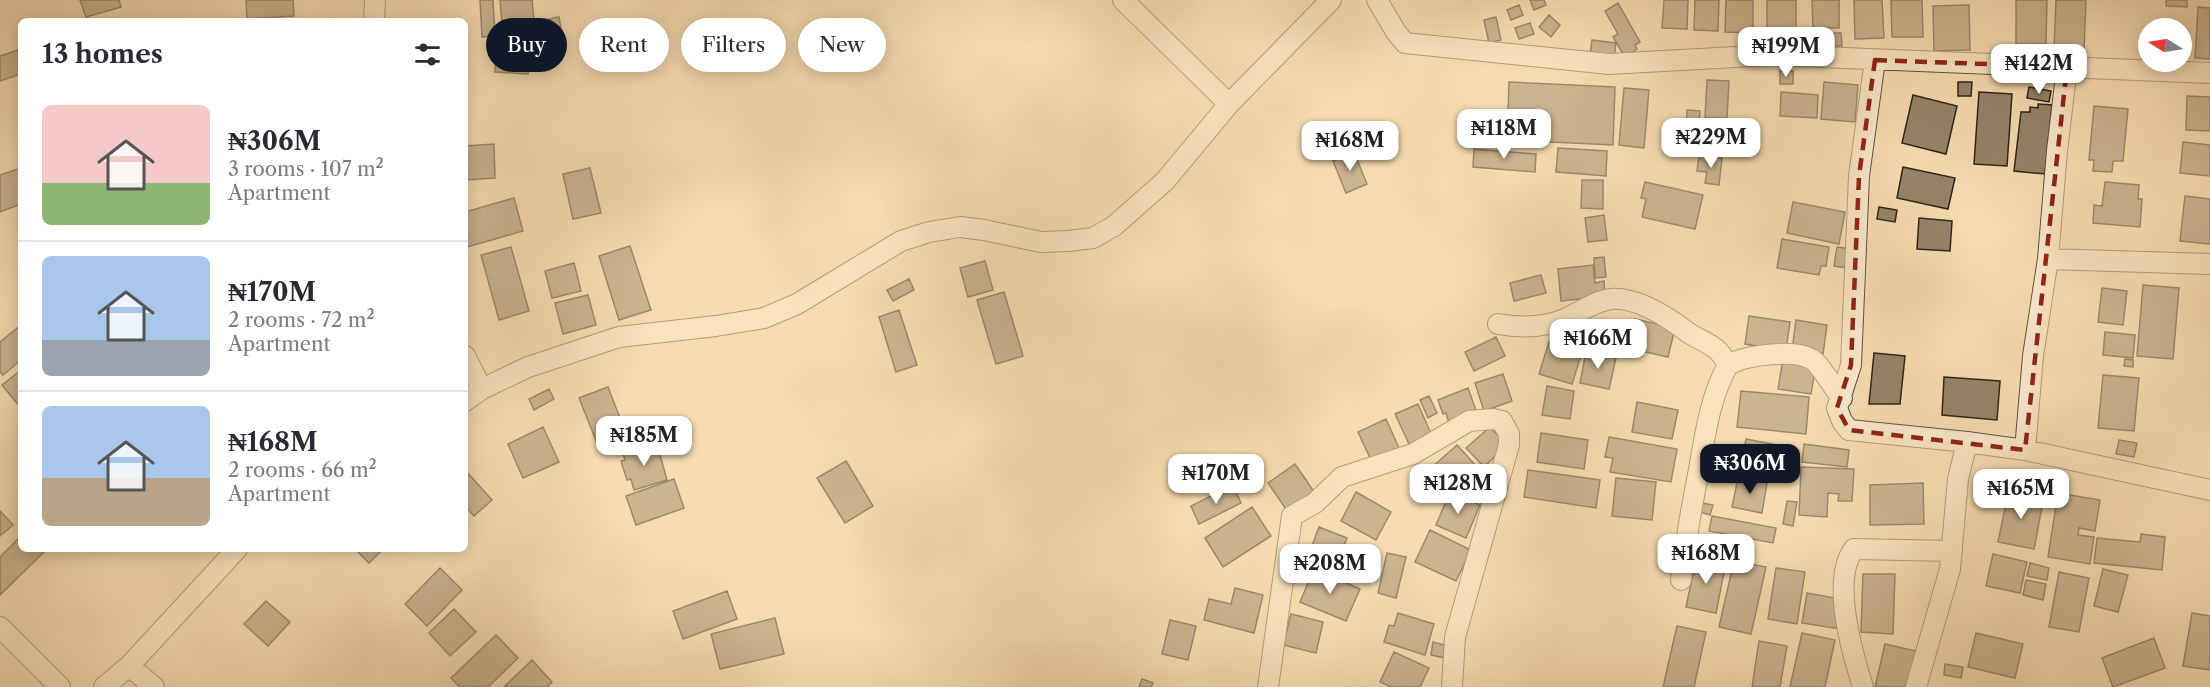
<!DOCTYPE html>
<html lang="en">
<head>
<meta charset="utf-8">
<style>
  :root { --surface:#fff; --page:#f7f7f7; --text:#2b2b33; --muted:#7c7c81; --line:#e1e1e2; --accent:#111827 }
  body { margin:0; font-family:"Libre Caslon Text",serif; background:var(--page); color:var(--text); height:100vh; display:flex; flex-direction:column; font-size:22px; white-space:nowrap }
  * { box-sizing:border-box; margin:0 }
  p { font-size:20px; color:var(--muted) }
  .icon { flex:none; width:33px; height:33px; fill:none; stroke:currentColor; stroke-width:2; stroke-linecap:round; stroke-linejoin:round }
  .map { position:relative; flex:1; overflow:hidden }
  .panel { position:absolute; left:18px; top:18px; width:450px; height:534px; display:flex; flex-direction:column; background:var(--surface); border-radius:9px; box-shadow:0 3px 15px #0003 }
  .panel>* { flex:none }
  .hud { position:absolute; left:486px; top:18px; width:570px; height:54px; display:flex; gap:12px }
  .needle { width:39px; rotate:281deg }
  .controls { position:absolute; left:2138px; top:18px; display:grid; gap:12px }
  .controls a { display:grid; place-items:center; width:54px; height:54px; border-radius:50%; background:var(--surface); box-shadow:0 3px 15px #0003; font-size:30px }
  .price { position:absolute; translate:-50% -51px; padding:0 14px; border-radius:12px; background:#fff; color:#222; font-size:20px; line-height:39px; filter:drop-shadow(0 2px 3px #0008) }
  .price::after { content:''; position:absolute; left:50%; top:36px; width:18px; height:14px; margin-left:-9px; background:inherit; clip-path:polygon(0 0,100% 0,50% 100%) }
  .price.active { background:var(--accent); color:#fff }
  ul { padding:0; list-style:none }
  li { display:flex; align-items:center; gap:18px; height:150px; padding:0 24px }
  li+li { border-top:2px solid var(--line) }
  li span { display:grid; place-items:center; flex:none; width:168px; height:120px; border-radius:9px; color:#555 }
  li>.icon { margin-inline-start:auto }
  span .icon { width:72px; height:72px; fill:#fffc; stroke-width:1 }
  li b { font-size:26px }
  h2 { display:flex; justify-content:space-between; align-items:center; height:72px; padding:0 24px; font-size:26px }
  .tag { padding:0 21px; border-radius:27px; background:var(--surface); box-shadow:0 3px 15px #0003; font-size:21px; line-height:54px }
  .tag.active { background:var(--accent); color:#fff }
  .map>svg:first-child { display:block }
  .building { fill:#968469; stroke:#2d251a; stroke-width:1.5 }
  .lines { fill:none; stroke-linecap:round; stroke-linejoin:round }
  .street-casing { stroke:#605340; stroke-width:22 }
  .street { stroke:#fae8cc; stroke-width:20 }
  .marked { fill:none; stroke:#8f2418; stroke-width:4.5; stroke-dasharray:12 8; stroke-linejoin:round }
</style>
</head>
<body>
<div class="map">
<svg width="2210" height="687" viewBox="0 0 2210 687">
  <rect width="100%" height="100%" fill="#f7dcb1"/>
  <filter id="stains"><feTurbulence type="fractalNoise" baseFrequency=".00333" numOctaves="4"/><feColorMatrix values="0 0 0 0 .2 0 0 0 0 .09 0 0 0 0 .02 0 0 0 .5 -.17"/></filter>
  <radialGradient id="worn" r=".72"><stop offset=".6" stop-color="#630" stop-opacity="0"/><stop offset="1" stop-color="#630" stop-opacity=".3"/></radialGradient>
  <path class="building" d="M80,0H119L121,7L86,17Z
    M246,0H293L294,16L247,19Z
    M480,0H493L495,36L482,37Z
    M500,0H532L535,31L503,34Z
    M1530,0H1544L1546,5L1534,10Z
    M1664,0H1688L1687,29L1662,28Z
    M1695,0H1719L1718,31L1694,30Z
    M1726,0H1753V33L1725,32Z
    M1767,0H1796V28H1767Z
    M1812,0H1839V28H1813Z
    M1854,0H1882L1884,38L1855,39Z
    M1891,0H1922L1923,37H1892Z
    M2016,0H2047L2046,44H2016Z
    M2056,0H2086L2084,51L2054,49Z
    M2166,0H2187V7L2166,6Z
    M1618,3L1640,42L1635,45L1637,49L1625,57L1613,37L1618,34L1605,11Z
    M1519,5L1523,15L1511,20L1507,10Z
    M1969,5L1970,50L1934,51L1933,6Z
    M2198,7L2210,8V59L2195,58Z
    M1549,15L1560,25L1551,37L1539,27Z
    M559,17L565,52L545,56L539,21Z
    M1496,17L1501,40L1489,43L1484,20Z
    M1530,23L1534,34L1519,39L1515,28Z
    M1809,33H1841L1842,46H1809Z
    M497,40L530,41L528,74L495,72Z
    M1592,40L1616,43L1614,58L1590,54Z
    M21,49V74L0,81V56Z
    M1780,71H1793V84H1780Z
    M1707,80L1729,81L1727,118H1705Z
    M1509,82L1615,87L1613,145L1507,140Z
    M1824,82L1858,85L1855,122L1821,119Z
    M1958,82H1972L1971,96H1958Z
    M2029,87L2051,91L2049,102L2027,98Z
    M1624,88L1649,90L1644,148L1619,145Z
    M1781,92L1818,95L1817,118L1780,116Z
    M1979,92L2012,94L2007,166L1974,164Z
    M1913,95L1957,106L1946,154L1902,143Z
    M2187,96L2210,97V131L2186,130Z
    M2038,104L2052,105L2045,174L2014,171L2021,112H2030V107L2038,108Z
    M2094,106L2128,109L2123,161H2113L2112,172L2093,171L2094,160H2089Z
    M1687,110L1700,111L1699,124L1724,125L1723,150L1686,149Z
    M2183,142L2210,145V176L2180,173Z
    M494,144L495,178L465,180V146Z
    M1558,148L1607,151L1606,176L1556,172Z
    M1474,149L1536,154L1535,172L1473,167Z
    M1354,152L1367,184L1346,193L1333,161Z
    M1699,156L1722,158L1719,185L1705,183L1707,172L1697,171Z
    M1903,167L1955,178L1948,209L1897,198Z
    M21,168V204L0,212V175Z
    M590,168L601,213L573,219L563,174Z
    M1582,180H1603V209L1581,208Z
    M1645,182L1703,195L1695,229L1642,217L1646,199L1641,198Z
    M2105,182L2139,185L2138,199H2142L2140,227L2093,223L2094,205L2102,206Z
    M2185,196L2210,199V244L2180,241Z
    M514,198L523,231L467,247L465,238V212Z
    M1793,202L1845,212L1839,244L1787,233Z
    M1879,207L1897,210L1895,222L1877,219Z
    M1604,215L1607,240L1588,242L1585,218Z
    M1919,218L1952,221L1950,251L1917,249Z
    M1782,239L1829,247L1826,266H1821L1819,275L1777,268Z
    M630,246L651,310L619,320L599,256Z
    M511,247L529,311L499,320L481,255Z
    M1837,247L1850,249L1847,268L1834,266Z
    M1604,257L1606,277L1595,278L1594,258Z
    M985,261L993,290L968,297L960,268Z
    M574,263L581,291L552,298L545,271Z
    M1593,265L1595,283L1604,281L1605,296L1561,301L1558,269Z
    M1541,275L1546,293L1514,301L1510,283Z
    M909,279L914,290L893,301L887,290Z
    M2143,285L2179,288L2173,359L2137,356Z
    M2102,288L2127,291L2123,325L2098,322Z
    M1004,292L1023,356L996,364L977,300Z
    M588,295L596,325L563,334L555,303Z
    M899,310L917,365L896,372L879,317Z
    M1749,316L1790,322L1786,350L1745,344Z
    M1635,319L1675,328L1668,357L1628,348Z
    M1796,320L1827,325L1823,354L1792,350Z
    M1589,324L1604,327L1600,346L1585,343Z
    M21,325V360L3,375L0,372V342Z
    M1608,326L1624,328L1622,350L1606,348Z
    M2105,332L2135,335L2133,358L2103,355Z
    M1496,337L1505,356L1474,371L1465,352Z
    M1549,342L1582,352L1572,384L1539,374Z
    M1586,352L1616,358L1609,389L1580,383Z
    M1874,353L1905,356L1900,404H1869Z
    M1783,359L1816,364L1811,394L1778,389Z
    M2125,359L2133,360V367L2124,366Z
    M21,370V408L2,385Z
    M1503,374L1512,401L1484,411L1475,383Z
    M2103,375L2139,378L2134,431L2098,428Z
    M1944,377L2000,381L1997,420L1942,415Z
    M1547,386L1574,391L1570,419L1542,415Z
    M608,387L625,431L597,443L579,398Z
    M1468,388L1477,413L1449,423L1446,413L1443,414L1438,400Z
    M549,389L554,399L534,410L529,399Z
    M1741,391L1809,397L1806,434L1737,427Z
    M1429,396L1437,413L1428,418L1420,400Z
    M1637,402L1678,410L1672,439L1632,432Z
    M1418,404L1432,436L1410,446L1395,414Z
    M1386,419L1399,448L1371,460L1358,432Z
    M543,427L559,462L523,478L508,444Z
    M1490,427L1507,445L1484,467L1466,448Z
    M1541,433L1588,440L1584,469L1537,462Z
    M1609,437L1677,449L1671,482L1610,472L1613,458L1605,457Z
    M1746,439L1788,447L1783,475L1740,467Z
    M2119,440L2137,443L2134,457L2116,454Z
    M657,444L667,480L634,490L631,479L627,480L621,461L625,460L623,453Z
    M1804,444L1849,450L1847,467L1802,462Z
    M1457,445L1478,468L1451,491L1431,468Z
    M846,461L873,506L845,523L817,478Z
    M1295,464L1315,493L1288,512L1268,483Z
    M1801,467L1854,469L1852,501H1838L1839,494L1828,493L1827,517L1799,515Z
    M465,470L492,500L474,516L465,506Z
    M1528,470L1600,480L1596,508L1524,497Z
    M1478,475L1494,487L1482,504L1466,491Z
    M1616,478L1656,482L1652,520L1612,516Z
    M1738,478L1767,483L1762,513L1732,507Z
    M674,479L684,508L636,525L626,496Z
    M1923,483L1924,524L1870,525V485Z
    M1233,485L1241,503L1199,524L1191,506Z
    M2009,490L2044,497L2034,549L1998,542Z
    M1356,492L1391,512L1376,540L1341,521Z
    M1450,492L1480,505L1466,538L1436,525Z
    M2058,493L2100,500L2095,531L2079,528L2078,535L2094,537L2090,564L2048,557Z
    M1787,501L1797,502L1793,526L1783,524Z
    M1702,503L1713,505L1710,515L1700,512Z
    M1252,507L1271,536L1223,567L1205,538Z
    M0,511L13,525L0,536Z
    M1712,516L1776,528L1773,543L1709,531Z
    M1319,527L1347,538L1335,570L1307,559Z
    M1430,530L1471,550L1456,581L1415,562Z
    M2141,534L2165,537L2162,570L2094,563L2097,538L2140,542Z
    M21,536V549H47L0,595V557Z
    M355,549H383L369,563Z
    M1387,553L1406,557L1396,598L1378,593Z
    M1993,554L2027,562L2020,593L1986,586Z
    M1697,556L1726,562L1716,613L1686,607Z
    M1734,561L1766,567L1751,634L1719,627Z
    M2030,563L2049,568L2047,580L2027,576Z
    M440,568L462,590L427,626L405,604Z
    M1776,568L1805,572L1797,624L1768,619Z
    M1314,569L1360,589L1346,621L1300,602Z
    M2103,569L2128,575L2118,612L2094,606Z
    M2059,572L2089,578L2079,632L2049,627Z
    M1863,574H1895L1893,634L1861,632Z
    M2026,580L2046,584L2043,600L2023,595Z
    M1235,588L1263,595L1254,633L1204,620L1209,599L1231,604Z
    M727,591L737,619L683,639L673,611Z
    M1807,593L1845,600L1840,629L1802,623Z
    M266,601L290,622L268,646L244,624Z
    M454,609L476,632L450,656L429,633Z
    M1398,613L1434,624L1425,655L1384,642L1389,625L1394,626Z
    M2192,613L2210,616V670L2183,666Z
    M1291,614L1323,622L1316,653L1283,645Z
    M775,618L784,654L720,669L711,634Z
    M1170,620L1196,626L1188,660L1162,654Z
    M1677,626L1706,632L1694,687H1663Z
    M1802,633L1835,640L1825,687H1790Z
    M1976,633L2023,644L2015,678L1968,667Z
    M496,635L518,658L488,687H460L451,678Z
    M2154,638L2165,668L2113,687L2102,658Z
    M1759,641L1787,646L1780,687H1752Z
    M1433,642L1448,646L1445,658L1431,655Z
    M1885,644L1920,652L1912,687H1875Z
    M1394,652L1429,668L1420,687H1391L1380,682Z
    M532,660L552,682L547,687H504Z
    M1945,664L1963,667L1961,678L1944,675Z
    M1142,679L1153,683L1151,687H1139Z"/>
  <g class="lines">
    <defs>
      <path id="street" d="M1123,0L1229,104
        M1377,0L1396,32L1405,43L1609,64L1771,55L2210,73
        M374,21L375,0
        M1875,60L1859,176L1851,365L1837,408L1842,421L1849,430L1967,442L2025,450L2210,490
        M2048,259L2210,264
        M1498,324C1521,328 1543,328 1565,319C1580,312 1595,301 1611,299C1637,297 1666,316 1686,331C1695,338 1708,342 1717,350C1721,353 1725,360 1728,365
        M465,356L482,389
        M465,401L482,389L528,367L619,337L716,326L764,318L797,304L901,241L929,232L960,227L984,230L1041,242L1068,241L1093,238L1114,226L1165,181L1229,104L1331,0
        M2025,450L2033,356L2048,259L2057,151L2067,67
        M1681,580C1685,544 1691,510 1698,475C1705,437 1709,399 1728,365C1746,355 1797,348 1814,361C1821,366 1834,389 1842,398
        M0,627L60,687
        M129,666L154,687
        M104,687L129,666L237,549
        M1268,687L1292,516L1315,503L1342,477L1413,454L1469,421L1493,419L1502,421L1509,434V445L1455,637L1452,687
        M1863,687C1852,653 1831,579 1854,549L1952,551
        M1916,687L1950,569L1958,479L1967,442"/>
    </defs>
    <use href="#street" class="street-casing"/>
    <use href="#street" class="street"/>
  </g>
  <path d="M0 0H2210V687H0ZM1875,60L2067,67L2025,450L1849,430L1837,408L1851,365L1859,176Z" fill="#f7dcb1" fill-opacity=".55" fill-rule="evenodd"/>
  <path class="marked" d="M1875,60L2067,67L2025,450L1849,430L1837,408L1851,365L1859,176Z"/>
  <rect width="100%" height="100%" filter="url(#stains)"/>
  <rect width="100%" height="100%" fill="url(#worn)"/>
</svg>
<div class="controls">
<a><svg class="needle" viewBox="-14 -14 28 28"><path d="M0-13l5 13h-10z" fill="#e53935"/><path d="M0 13l5-13h-10z" fill="#7c7c81"/></svg></a>
</div>
<b class="price" style="left:1786px;top:78px">₦199M</b>
<b class="price" style="left:2039px;top:95px">₦142M</b>
<b class="price" style="left:1504px;top:160px">₦118M</b>
<b class="price" style="left:1711px;top:169px">₦229M</b>
<b class="price" style="left:1350px;top:172px">₦168M</b>
<b class="price" style="left:1598px;top:370px">₦166M</b>
<b class="price" style="left:644px;top:467px">₦185M</b>
<b class="price active" style="left:1750px;top:495px">₦306M</b>
<b class="price" style="left:1216px;top:505px">₦170M</b>
<b class="price" style="left:1458px;top:515px">₦128M</b>
<b class="price" style="left:2021px;top:520px">₦165M</b>
<b class="price" style="left:1706px;top:585px">₦168M</b>
<b class="price" style="left:1330px;top:595px">₦208M</b>
<div class="hud">
<a class="tag active">Buy</a>
<a class="tag">Rent</a>
<a class="tag">Filters</a>
<a class="tag">New</a>
</div>
<section class="panel">
<h2>13 homes<svg class="icon" aria-label="filters" viewBox="0 0 24 24"><path d="M4 7h16M4 17h16"/><circle cx="9" cy="7" r="2"/><circle cx="15" cy="17" r="2"/></svg></h2>
<ul>
<li><span style="background:linear-gradient(#f6c9c9 65%,#8fb573 0)"><svg class="icon" aria-label="home" viewBox="0 0 24 24"><path d="M3 11l9-7 9 7M6 9v11h12V9"/></svg></span><div><b>₦306M</b><p>3 rooms · 107 m²</p><p>Apartment</p></div></li>
<li><span style="background:linear-gradient(#a9c7e8 70%,#9aa5b1 0)"><svg class="icon" aria-label="home" viewBox="0 0 24 24"><path d="M3 11l9-7 9 7M6 9v11h12V9"/></svg></span><div><b>₦170M</b><p>2 rooms · 72 m²</p><p>Apartment</p></div></li>
<li><span style="background:linear-gradient(#a9c7e8 60%,#b9a48a 0)"><svg class="icon" aria-label="home" viewBox="0 0 24 24"><path d="M3 11l9-7 9 7M6 9v11h12V9"/></svg></span><div><b>₦168M</b><p>2 rooms · 66 m²</p><p>Apartment</p></div></li>
</ul>
</section>
</div>
</body>
</html>
